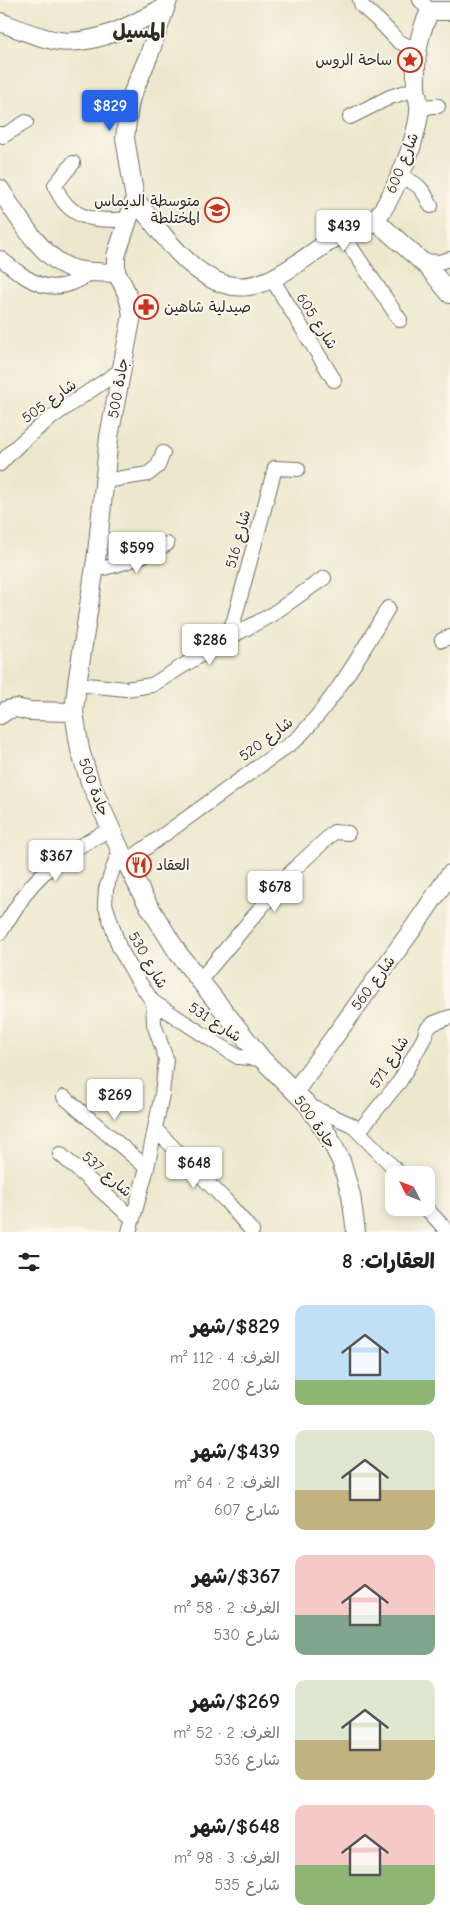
<!DOCTYPE html>
<html lang="ar">
<head>
<meta charset="utf-8">
<style>
  :root { --surface:#fff; --page:#f6f6f6; --text:#202124; --muted:#757577; --accent:#2563eb }
  body { margin:0; font-family:"Comic Neue","Playpen Sans Arabic",sans-serif; background:var(--page); color:var(--text); direction:rtl; height:100vh; display:flex; flex-direction:column; font-size:19px; white-space:nowrap }
  * { box-sizing:border-box; margin:0 }
  p { font-size:16px; color:var(--muted) }
  .icon { flex:none; width:28px; height:28px; fill:none; stroke:currentColor; stroke-width:2; stroke-linecap:round; stroke-linejoin:round }
  .map { position:relative; height:1232px; overflow:hidden; direction:ltr }
  .details { display:flex; flex-direction:column; background:var(--surface); flex:1 }
  .details>* { flex:none }
  .needle { width:32px; rotate:312deg }
  .controls { position:absolute; left:385px; top:1166px; display:grid; gap:10px }
  .controls a { display:grid; place-items:center; width:50px; height:50px; border-radius:10px; background:var(--surface); box-shadow:0 2px 12px #0003; font-size:25px }
  .price { position:absolute; translate:-50% -42px; padding:0 11px; border-radius:5px; background:#fff; color:#222; font-size:16px; line-height:32px; filter:drop-shadow(0 1px 2px #0008) }
  .price::after { content:''; position:absolute; left:50%; top:30px; width:15px; height:11px; margin-left:-8px; background:inherit; clip-path:polygon(0 0,100% 0,50% 100%) }
  .price.current { background:var(--accent); color:#fff }
  ul { padding:0; list-style:none }
  li { display:flex; align-items:center; gap:15px; height:125px; padding:0 15px }
  li span { display:grid; place-items:center; flex:none; width:140px; height:100px; border-radius:10px; color:#555 }
  li>.icon { margin-inline-start:auto }
  span .icon { width:60px; height:60px; fill:#fffc; stroke-width:1 }
  li b { font-size:21px }
  h2 { display:flex; justify-content:space-between; align-items:center; height:60px; padding:0 15px; font-size:21px }
  .map>svg:first-child { display:block }
  .lines { fill:none; stroke-linecap:round; stroke-linejoin:round }
  .minor-casing { stroke:#6f6d64; stroke-width:16 }
  .major-casing { stroke:#6f6d64; stroke-width:20 }
  .minor { stroke:#fff; stroke-width:14 }
  .major { stroke:#fff; stroke-width:18 }
  .labels { text-anchor:middle; stroke-width:4; stroke-linejoin:round; paint-order:stroke }
  .poi-label { font-size:15px; fill:#2b2b2b; stroke:#fbf7ec; text-anchor:end }
  .street-label { font-size:15px; fill:#2b2b2b; stroke:#fbf7ec }
  .district-label { font-size:20px; font-weight:bold; fill:#2b2b2b; stroke:#fbf7ec }
</style>
</head>
<body>
<div class="map">
<svg width="450" height="1232" viewBox="0 0 450 1232">
  <rect width="100%" height="100%" fill="#fbf7ec"/>
  <filter id="ink" filterUnits="userSpaceOnUse"><feTurbulence type="fractalNoise" baseFrequency=".02" numOctaves="2"/><feDisplacementMap in="SourceGraphic" scale="10" xChannelSelector="R" yChannelSelector="G"/><feConvolveMatrix kernelMatrix="1 2 1 2 8 2 1 2 1" color-interpolation-filters="sRGB"/></filter>
  <filter id="wash" filterUnits="userSpaceOnUse"><feTurbulence type="fractalNoise" baseFrequency=".0096" numOctaves="4" result="noise"/><feDisplacementMap in="SourceGraphic" scale="20" xChannelSelector="R" yChannelSelector="G"/><feGaussianBlur stdDeviation="1.12" result="paint"/><feColorMatrix in="noise" values="0 0 0 0 0 0 0 0 0 0 0 0 0 0 0 0 0 1.4 0 .05"/><feComposite in="paint" operator="in"/></filter>
  <g filter="url(#wash)">
    <rect width="100%" height="100%" fill="#ede8cd"/>
  </g>
  <g filter="url(#ink)">
    <g class="lines">
      <defs>
        <path id="minor" d="M360,0L362,6L381,23L398,41L417,51
          M420,0L430,11
          M420,110L431,106H438
          M350,117L390,97L416,89
          M0,134L3,136L26,122
          M73,163L55,185C67,220 96,222 129,219
          M400,176C418,184 422,187 431,206
          M342,234L400,320
          M0,258C33,285 54,300 93,271
          M421,261L439,262L450,259
          M272,279L334,380
          M0,464C34,425 79,399 121,370
          M104,481L148,474L158,466L163,453
          M95,570C121,565 144,557 167,544
          M225,640L234,620L275,468L298,469
          M442,640L450,637
          M77,684L126,689L152,685L225,640L271,615L324,578
          M122,854L116,860L106,889L105,904L119,947L137,979L153,1002L154,1024L166,1059L162,1094L147,1168L129,1232
          M126,862L297,739C334,700 361,654 388,608
          M0,933C10,917 20,900 32,885C54,860 82,844 111,829
          M200,980L291,872L334,832L348,833
          M153,1002L238,1057L262,1059
          M64,1097L147,1168
          M308,1105L352,1125L401,1175
          M155,1129L226,1201L252,1231
          M359,1131L400,1081L424,1038L427,1029L434,1023L450,1017
          M60,1154L133,1219
          M426,1208L448,1232"/>
        <path id="major" d="M0,22C19,29 38,38 58,41C96,46 135,24 166,6
          M0,189C17,216 44,263 77,270C88,273 105,272 116,273
          M135,199C157,228 188,273 224,284C267,298 307,252 342,234C350,230 371,226 376,219C390,202 404,168 411,148C414,136 419,123 419,111C420,104 417,96 416,88C415,60 417,37 430,11H450
          M376,221L429,268L450,294
          M116,273C125,286 130,299 132,315L109,437L97,553L77,684L74,712L80,750L90,782L122,854L144,898L178,953L262,1059L307,1104L328,1135L341,1161L351,1195L356,1232
          M116,273V256L135,199L125,138L128,112L131,97L149,55L168,0
          M0,715L7,710L16,708L29,711L74,712
          M295,1091L414,927L450,874"/>
      </defs>
      <use href="#minor" class="minor-casing"/>
      <use href="#major" class="major-casing"/>
      <use href="#minor" class="minor"/>
      <use href="#major" class="major"/>
    </g>
  </g>
  <defs>
    <symbol id="sight-ring" viewBox="-11 -11 22 22"><circle r="9.5" fill="#fbf7ec" stroke="#c8321e" stroke-width="1.5"/><path d="M0-6L1.8-2.2L6-1.7L2.9 1.2L3.7 5.4L0 3.3L-3.7 5.4L-2.9 1.2L-6-1.7L-1.8-2.2Z" fill="#c8321e"/></symbol>
    <symbol id="school-ring" viewBox="-11 -11 22 22"><circle r="9.5" fill="#fbf7ec" stroke="#c8321e" stroke-width="1.5"/><path d="M0-5L7-2L0 1L-7-2ZM-4 1L0 2.5L4 1V4Q0 6-4 4Z" fill="#c8321e"/></symbol>
    <symbol id="pharmacy-ring" viewBox="-11 -11 22 22"><circle r="9.5" fill="#fbf7ec" stroke="#c8321e" stroke-width="1.5"/><path d="M-2-6h4v4h4v4h-4v4h-4v-4h-4v-4h4Z" fill="#c8321e"/></symbol>
    <symbol id="restaurant-ring" viewBox="-11 -11 22 22"><circle r="9.5" fill="#fbf7ec" stroke="#c8321e" stroke-width="1.5"/><path d="M-5-6h1v4h1v-4h1v4h1v-4h1v5L-1.5 .5V6h-2V.5L-5-1ZM5-6V6H3V1.5H1.5Q1.5-4 5-6Z" fill="#c8321e"/></symbol>
  </defs>
  <g fill-rule="evenodd">
    <use href="#sight-ring" x="396" y="46" width="28" height="28"/>
    <use href="#school-ring" x="203" y="196" width="28" height="28"/>
    <use href="#pharmacy-ring" x="132" y="293" width="28" height="28"/>
    <use href="#restaurant-ring" x="125" y="851" width="28" height="28"/>
  </g>
  <g class="labels">
    <g class="poi-label">
      <text x="392" y="65">ساحة الروس</text>
      <text x="200" y="206">متوسطة الديماس<tspan x="200" dy="17">المختلطة</tspan></text>
      <text x="164" y="312" text-anchor="start">صيدلية شاهين</text>
      <text x="156" y="870" text-anchor="start">العقاد</text>
    </g>
    <g class="street-label">
      <text transform="translate(402 163) rotate(-68)" y="5">شارع 600</text>
      <text transform="translate(317 321) rotate(58)" y="5">شارع 605</text>
      <text transform="translate(118 388) rotate(-80)" y="5">جادة 500</text>
      <text transform="translate(49 401) rotate(-36)" y="5">شارع 505</text>
      <text transform="translate(238 539) rotate(-75)" y="5">شارع 516</text>
      <text transform="translate(266 739) rotate(-37)" y="5">شارع 520</text>
      <text transform="translate(94 787) rotate(69)" y="5">جادة 500</text>
      <text transform="translate(148 960) rotate(60)" y="5">شارع 530</text>
      <text transform="translate(373 983) rotate(-54)" y="5">شارع 560</text>
      <text transform="translate(215 1022) rotate(33)" y="5">شارع 531</text>
      <text transform="translate(389 1062) rotate(-57)" y="5">شارع 571</text>
      <text transform="translate(315 1122) rotate(55)" y="5">جادة 500</text>
      <text transform="translate(107 1174) rotate(41)" y="5">شارع 537</text>
    </g>
    <g class="district-label">
      <text x="139" y="38">المسيل</text>
    </g>
  </g>
</svg>
<div class="controls">
<a><svg class="needle" viewBox="-14 -14 28 28"><path d="M0-13l5 13h-10z" fill="#e53935"/><path d="M0 13l5-13h-10z" fill="#757577"/></svg></a>
</div>
<b class="price current" style="left:110px;top:132px">$829</b>
<b class="price" style="left:344px;top:252px">$439</b>
<b class="price" style="left:137px;top:574px">$599</b>
<b class="price" style="left:210px;top:666px">$286</b>
<b class="price" style="left:56px;top:882px">$367</b>
<b class="price" style="left:275px;top:913px">$678</b>
<b class="price" style="left:115px;top:1121px">$269</b>
<b class="price" style="left:194px;top:1189px">$648</b>
</div>
<section class="details">
<h2>العقارات: 8<svg class="icon" aria-label="filters" viewBox="0 0 24 24"><path d="M4 7h16M4 17h16"/><circle cx="9" cy="7" r="2"/><circle cx="15" cy="17" r="2"/></svg></h2>
<ul>
<li><span style="background:linear-gradient(#bfe0f5 75%,#8fb573 0)"><svg class="icon" aria-label="home" viewBox="0 0 24 24"><path d="M3 11l9-7 9 7M6 9v11h12V9"/></svg></span><div><b>$829/شهر</b><p>الغرف: 4 · 112 m²</p><p>شارع 200</p></div></li>
<li><span style="background:linear-gradient(#dfe7d0 60%,#c2b280 0)"><svg class="icon" aria-label="home" viewBox="0 0 24 24"><path d="M3 11l9-7 9 7M6 9v11h12V9"/></svg></span><div><b>$439/شهر</b><p>الغرف: 2 · 64 m²</p><p>شارع 607</p></div></li>
<li><span style="background:linear-gradient(#f6c9c9 60%,#7fa58c 0)"><svg class="icon" aria-label="home" viewBox="0 0 24 24"><path d="M3 11l9-7 9 7M6 9v11h12V9"/></svg></span><div><b>$367/شهر</b><p>الغرف: 2 · 58 m²</p><p>شارع 530</p></div></li>
<li><span style="background:linear-gradient(#dfe7d0 60%,#c2b280 0)"><svg class="icon" aria-label="home" viewBox="0 0 24 24"><path d="M3 11l9-7 9 7M6 9v11h12V9"/></svg></span><div><b>$269/شهر</b><p>الغرف: 2 · 52 m²</p><p>شارع 536</p></div></li>
<li><span style="background:linear-gradient(#f6c9c9 60%,#8fb573 0)"><svg class="icon" aria-label="home" viewBox="0 0 24 24"><path d="M3 11l9-7 9 7M6 9v11h12V9"/></svg></span><div><b>$648/شهر</b><p>الغرف: 3 · 98 m²</p><p>شارع 535</p></div></li>
</ul>
</section>
</body>
</html>
